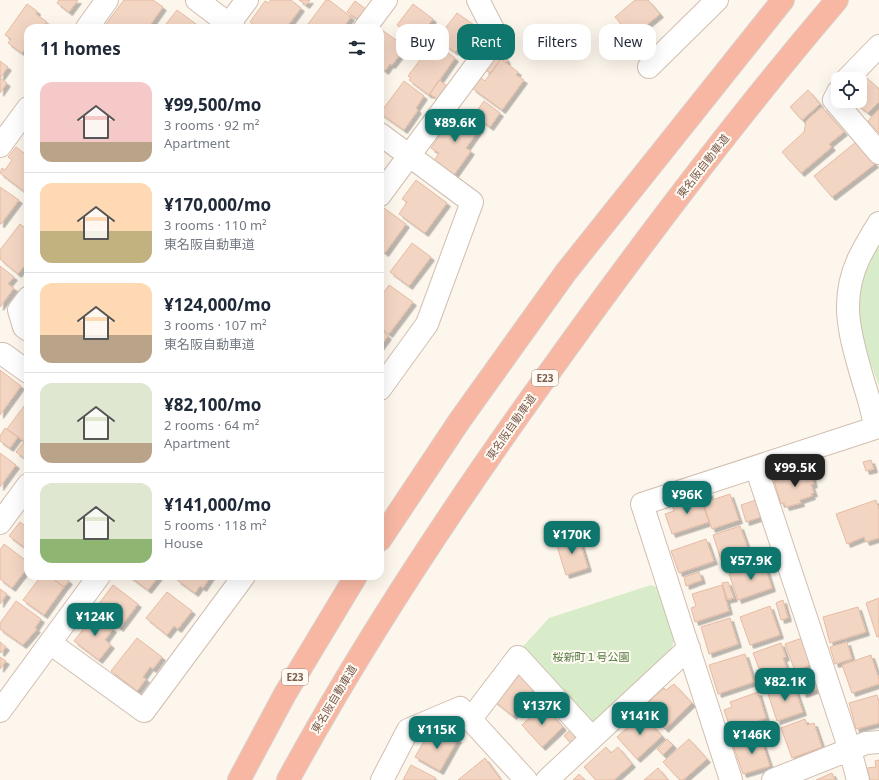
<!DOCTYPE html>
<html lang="en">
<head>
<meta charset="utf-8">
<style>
  :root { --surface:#fff; --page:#f2f2f3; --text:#1f2937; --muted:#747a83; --line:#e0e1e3; --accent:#0f766e }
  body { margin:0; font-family:"Noto Sans","Noto Sans JP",sans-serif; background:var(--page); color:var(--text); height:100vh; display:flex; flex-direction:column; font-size:15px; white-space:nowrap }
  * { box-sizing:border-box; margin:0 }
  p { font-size:13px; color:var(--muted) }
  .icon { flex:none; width:22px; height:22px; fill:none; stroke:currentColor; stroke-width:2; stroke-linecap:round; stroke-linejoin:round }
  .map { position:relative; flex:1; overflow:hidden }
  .details { position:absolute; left:24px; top:24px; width:360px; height:556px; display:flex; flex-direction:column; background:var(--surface); border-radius:12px; box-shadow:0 4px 16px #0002 }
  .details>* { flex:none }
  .guide { position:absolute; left:396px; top:24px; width:380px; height:36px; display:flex; gap:8px }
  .tools { position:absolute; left:831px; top:72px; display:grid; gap:8px }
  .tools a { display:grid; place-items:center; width:36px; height:36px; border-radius:8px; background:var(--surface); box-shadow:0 4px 16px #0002; font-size:20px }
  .price { position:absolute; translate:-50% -34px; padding:0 9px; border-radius:8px; background:var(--accent); color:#fff; font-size:13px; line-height:26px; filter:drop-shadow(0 1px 2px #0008) }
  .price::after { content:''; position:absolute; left:50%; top:24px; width:12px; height:9px; margin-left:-6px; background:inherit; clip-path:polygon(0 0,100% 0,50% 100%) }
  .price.active { background:#222; color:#fff }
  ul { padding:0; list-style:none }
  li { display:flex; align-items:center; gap:12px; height:100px; padding:0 16px }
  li+li { border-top:1px solid var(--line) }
  li span { display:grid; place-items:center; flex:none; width:112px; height:80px; border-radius:12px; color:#555 }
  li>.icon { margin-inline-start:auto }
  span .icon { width:48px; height:48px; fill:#fffc; stroke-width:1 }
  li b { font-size:17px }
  h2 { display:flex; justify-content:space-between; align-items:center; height:48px; padding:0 16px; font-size:17px }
  .tag { padding:0 14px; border-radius:12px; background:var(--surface); box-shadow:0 4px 16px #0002; font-size:14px; line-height:36px }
  .tag.active { background:var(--accent); color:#fff }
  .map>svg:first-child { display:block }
  .green { fill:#d8ecc9 }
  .building { fill:#f3d5c3; stroke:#e6bba3; filter:url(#shadow) }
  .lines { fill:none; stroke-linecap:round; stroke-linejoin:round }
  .minor-casing { stroke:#d1beb0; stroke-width:24 }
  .highway-casing { stroke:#dad1cd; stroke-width:24 }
  .minor { stroke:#fff; stroke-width:22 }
  .highway { stroke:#f7b7a3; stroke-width:22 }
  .labels { text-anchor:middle; stroke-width:4; stroke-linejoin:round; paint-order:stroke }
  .shield { fill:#fffaf3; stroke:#a28b7f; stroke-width:1 }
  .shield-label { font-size:10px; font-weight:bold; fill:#7a5c4d }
  .street-label { font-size:11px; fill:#7a5c4d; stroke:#fffaf3 }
  .park-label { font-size:11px; fill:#537a41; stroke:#fffaf3 }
</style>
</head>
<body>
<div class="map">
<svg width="879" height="780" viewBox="0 0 879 780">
  <defs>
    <filter id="shadow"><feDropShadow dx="3.5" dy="3.5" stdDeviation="0" flood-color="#0004"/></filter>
  </defs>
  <rect width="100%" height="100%" fill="#fdf6ec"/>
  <path class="green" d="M879,244V386C872,365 862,345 858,324C853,300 867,264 879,244Z
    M651,585L659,588L675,637L672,648L589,727L518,652L549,618Z"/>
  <path class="building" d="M59,0H78L69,12L57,3Z
    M124,0H153L163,7L148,28H103Z
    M271,0H291L301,8L286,28H258L250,22L265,1L268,3Z
    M299,0H310L306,5Z
    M326,0H329L351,17L343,28H305Z
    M635,0H648L660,14L632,37L615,17Z
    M355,1L367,10L359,20L347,12Z
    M27,4L37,11L36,14L47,22L42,28H28V44L22,53L8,43L11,39L5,35Z
    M413,4L433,19L426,28L429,30L420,42L397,25Z
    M177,10L200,27V28H163Z
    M457,13L477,27L472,34L475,35L461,53L457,50L455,52L437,39Z
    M642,29L646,34L639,39L635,35Z
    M382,30L406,47L392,65L390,64L385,71L380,67V32Z
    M432,44L435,46L436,44L455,58L429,95L409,80L411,78L408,76Z
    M638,45L642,51L637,55L633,49Z
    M500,49L507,61L506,63L501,59L491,73L485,70Z
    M501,59L518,72L516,75L524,80L502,110L472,88L480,77L485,81Z
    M0,61L8,67L0,78L7,83L0,93Z
    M867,78L879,89V102L868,113L853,101H860V86Z
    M439,80L447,86L437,99L430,94Z
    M404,81L424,96L416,108L418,110L404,130L380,113Z
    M808,90L820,104L802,120L790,107Z
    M484,101L500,113L490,127L474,115Z
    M822,107L844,132L829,144L832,147L801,173L782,152L804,132L806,121Z
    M879,109V133L868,121Z
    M457,111L480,128L466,148L471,151L454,175L434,161L439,153L431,148Z
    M856,142L875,164L832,197L814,176Z
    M16,147L28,156V189L25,192L0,173L2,168L5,170L12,160L8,157Z
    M416,180L447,203L425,233L399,214L407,202L402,199Z
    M0,187L19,200L1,224H0Z
    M384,208L406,224L385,253L380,249V214Z
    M20,224L28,230V261L18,274L0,259V250Z
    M412,243L431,257L409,286L390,272Z
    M0,266L14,277L8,284L14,288L0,307Z
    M389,285L413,302L389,334L380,327V298Z
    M380,329L388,336L380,347Z
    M0,370L21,386L0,415Z
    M24,406L28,409V444L7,429Z
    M5,428L18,437L10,448L0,441V436Z
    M24,442L28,444V461L16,452Z
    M0,453L16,465L0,487Z
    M871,460L874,469L866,471L863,462Z
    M810,470L814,484L811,485L814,493L811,494L812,496L800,500L801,503L786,507L784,503L781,504L774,481Z
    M709,492L710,497L704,499L702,495Z
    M730,494L739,520L712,529L703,503Z
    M700,496L709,522L672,534L665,514L674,511L672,505Z
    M756,500L761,517L746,522L741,505Z
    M876,500L879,509V538L866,542L864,537L847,544L836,514Z
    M20,522L28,528V550L9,536Z
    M740,526L748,549L743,551L747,562L724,569L713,535Z
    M578,535L588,568L566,575L556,543Z
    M706,539L714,561L679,573L671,551Z
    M4,544L28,562V567L12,588L0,579V550Z
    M764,563L772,588L738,600L729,574Z
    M699,572L702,580L686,586L684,577Z
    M41,576H49L64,587L44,615L23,600Z
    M55,576H63L69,581L64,587L53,579Z
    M129,576H159L148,590Z
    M180,576H211L203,588L200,586L195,593L177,580Z
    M728,582L734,598L725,600L727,598L722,583Z
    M113,585L138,604L120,628L95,609Z
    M722,585L729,611L695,622L691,608L696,606L692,594Z
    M0,589L7,594L0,604Z
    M167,592L192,611L178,629L174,626L167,635L146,618Z
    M879,598V636L877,637L866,603Z
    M783,600L788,618L781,620L776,603Z
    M16,601L41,619L35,628L37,629L23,645L0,629V623Z
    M770,606L780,635L750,645L740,617Z
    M858,607L866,632L830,643L823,617Z
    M92,613L113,629L105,640L111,645L99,660L74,641L85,627L82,625Z
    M730,618L738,644L709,654L701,627Z
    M137,638L162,657L153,669L150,667L143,677L146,679L137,691L111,671Z
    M802,638L812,664L795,671L785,644Z
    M0,642L6,647L1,653L0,652Z
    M847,642L852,659L835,664L830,647Z
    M781,643L786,657L783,658L789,675L765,684L753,653Z
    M745,654L754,682L718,694L709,665Z
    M871,655L879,679V684L852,693L842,665Z
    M0,657L6,661L0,669Z
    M814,671L820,688L803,694L798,677Z
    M515,672L535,688L513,716L493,700Z
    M793,683L803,712L777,721L767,691Z
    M674,684L692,703L665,729L652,715L656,711L648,703L664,688L666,690Z
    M758,692L766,718L731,731L724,710L732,707L730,702Z
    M877,695L879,702V723L856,729L849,703Z
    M543,705L563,727L542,747L522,725Z
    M642,714L662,736L637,759L617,737Z
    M805,719L807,725L814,723L822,747L792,758L781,728Z
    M572,728L579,735L571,743L564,736Z
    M445,731L458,739L440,771L415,757L427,736L432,738L435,733L442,737Z
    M760,736L770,766L743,774L733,745Z
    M667,739L673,745L663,755L657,749Z
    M689,739L707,759L683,780H680L663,762Z
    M606,747L611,753L618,747L632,764L614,780H596L584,767Z
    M485,758L501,780H458Z
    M879,760V780H870L867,768L876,767L875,761Z
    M411,765L436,778L434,780H403Z
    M658,768L668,780H644Z
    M832,773L835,780H816Z
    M579,774L585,780H573Z"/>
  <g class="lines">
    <defs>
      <path id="minor" d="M197,0L234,28
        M87,28L107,0
        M226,28L247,0
        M365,28L386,0
        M649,67L717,0
        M847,79L879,46
        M838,92L834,100L879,153
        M380,134L472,202L427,324L380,389
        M0,146L28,108
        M380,195L497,37L478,0
        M28,298L19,310L24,327L28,330
        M0,354H3L28,372
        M756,467L850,750L858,780
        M0,523L28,485
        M50,643L144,711L244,576
        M0,711L99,576
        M470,720L518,657L592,738
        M382,780L408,730L460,708L526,780
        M547,780L689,648
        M731,780L642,504L875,428C873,410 867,394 862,377C850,335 839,300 859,258C865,246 872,234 879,223
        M773,780L866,743L879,742"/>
      <path id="highway" d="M380,540L460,420L566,272L783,0
        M239,780L285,694L356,576
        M288,780C363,642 450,511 541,384C635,252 732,123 837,0"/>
    </defs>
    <use href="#minor" class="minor-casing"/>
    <use href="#highway" class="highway-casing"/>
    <use href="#minor" class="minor"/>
    <use href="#highway" class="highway"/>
  </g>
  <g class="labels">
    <g class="shield">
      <rect x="532" y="370" width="26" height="16" rx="3"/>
      <rect x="282" y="669" width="26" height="16" rx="3"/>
    </g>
    <g class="shield-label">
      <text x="545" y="382">E23</text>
      <text x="295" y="681">E23</text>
    </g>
    <g class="street-label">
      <text transform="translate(703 166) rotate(-52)" y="4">東名阪自動車道</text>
      <text transform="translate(511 427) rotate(-55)" y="4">東名阪自動車道</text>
      <text transform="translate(334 699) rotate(-59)" y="4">東名阪自動車道</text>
    </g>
    <g class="park-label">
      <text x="591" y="661">桜新町１号公園</text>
    </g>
  </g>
</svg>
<div class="tools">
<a><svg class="icon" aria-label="locate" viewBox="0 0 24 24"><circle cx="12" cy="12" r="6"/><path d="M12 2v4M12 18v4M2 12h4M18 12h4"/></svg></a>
</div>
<b class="price" style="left:455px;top:143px">¥89.6K</b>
<b class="price active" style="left:795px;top:488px">¥99.5K</b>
<b class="price" style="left:687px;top:515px">¥96K</b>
<b class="price" style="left:572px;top:555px">¥170K</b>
<b class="price" style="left:751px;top:581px">¥57.9K</b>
<b class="price" style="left:95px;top:637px">¥124K</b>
<b class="price" style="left:785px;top:702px">¥82.1K</b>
<b class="price" style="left:542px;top:726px">¥137K</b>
<b class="price" style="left:640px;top:736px">¥141K</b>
<b class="price" style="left:437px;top:750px">¥115K</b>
<b class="price" style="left:752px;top:755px">¥146K</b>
<div class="guide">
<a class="tag">Buy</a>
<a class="tag active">Rent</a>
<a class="tag">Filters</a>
<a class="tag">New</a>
</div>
<section class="details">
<h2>11 homes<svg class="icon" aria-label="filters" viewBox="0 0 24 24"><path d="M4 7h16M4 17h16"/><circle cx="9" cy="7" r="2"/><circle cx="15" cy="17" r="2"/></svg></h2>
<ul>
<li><span style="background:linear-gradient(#f6c9c9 75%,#b9a48a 0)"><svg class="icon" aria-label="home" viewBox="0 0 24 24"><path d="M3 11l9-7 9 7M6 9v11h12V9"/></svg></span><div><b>¥99,500/mo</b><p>3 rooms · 92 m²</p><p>Apartment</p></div></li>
<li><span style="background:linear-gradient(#ffd9b3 60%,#c2b280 0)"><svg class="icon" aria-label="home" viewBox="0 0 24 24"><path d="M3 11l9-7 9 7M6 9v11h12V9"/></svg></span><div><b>¥170,000/mo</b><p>3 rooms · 110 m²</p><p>東名阪自動車道</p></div></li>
<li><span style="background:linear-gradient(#ffd9b3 65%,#b9a48a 0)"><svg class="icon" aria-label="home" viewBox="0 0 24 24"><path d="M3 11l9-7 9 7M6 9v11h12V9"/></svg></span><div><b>¥124,000/mo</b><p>3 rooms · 107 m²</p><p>東名阪自動車道</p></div></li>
<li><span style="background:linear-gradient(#dfe7d0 75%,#b9a48a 0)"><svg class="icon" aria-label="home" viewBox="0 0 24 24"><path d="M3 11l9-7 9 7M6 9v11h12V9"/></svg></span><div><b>¥82,100/mo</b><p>2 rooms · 64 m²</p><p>Apartment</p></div></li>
<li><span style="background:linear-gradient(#dfe7d0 70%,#8fb573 0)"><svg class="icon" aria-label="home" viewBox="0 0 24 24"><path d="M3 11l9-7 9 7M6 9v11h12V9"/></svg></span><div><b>¥141,000/mo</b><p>5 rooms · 118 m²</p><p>House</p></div></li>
</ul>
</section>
</div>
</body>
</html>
